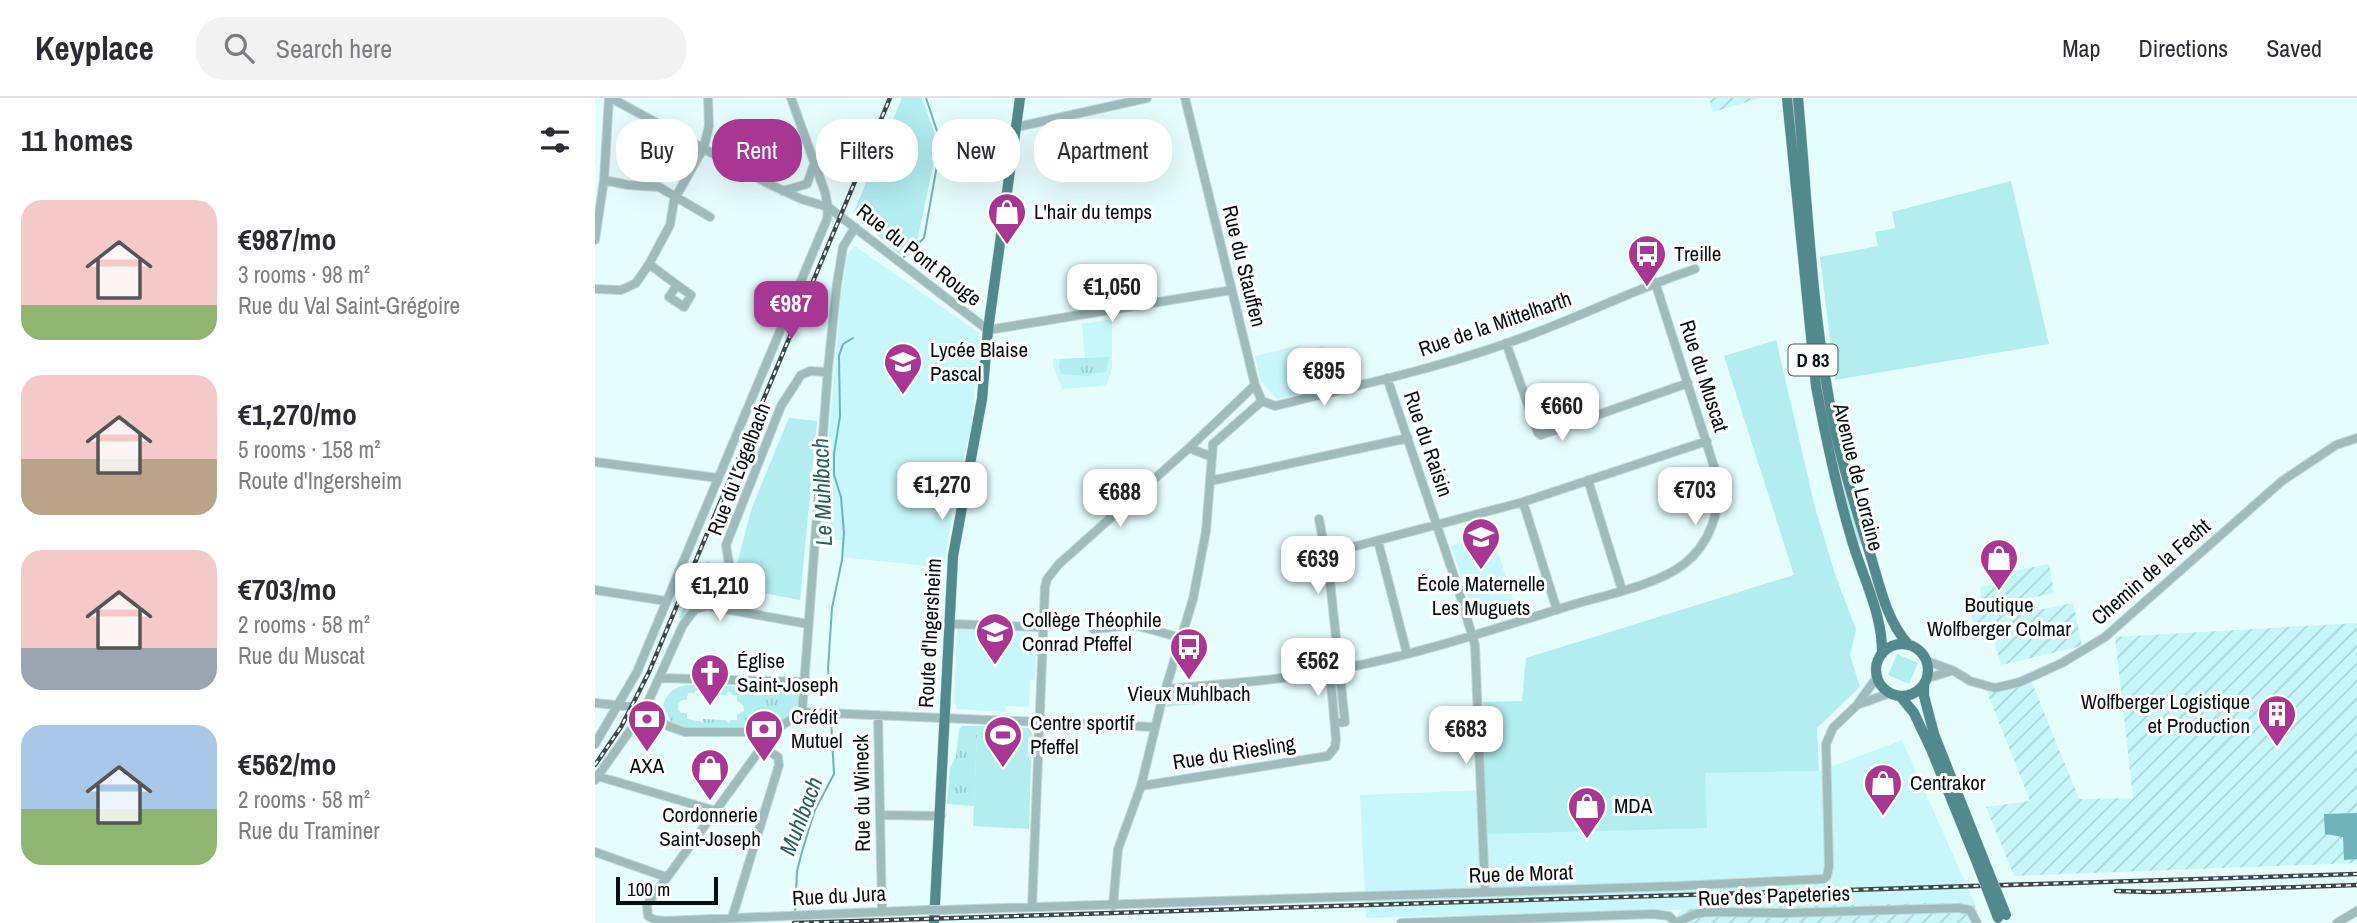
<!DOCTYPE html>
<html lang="en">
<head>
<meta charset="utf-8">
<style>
  :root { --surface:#fff; --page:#f2f2f3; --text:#2b2b33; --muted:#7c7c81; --line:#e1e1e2; --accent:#a73793 }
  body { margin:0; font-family:"Archivo Narrow",sans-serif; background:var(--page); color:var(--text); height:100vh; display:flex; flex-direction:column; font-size:26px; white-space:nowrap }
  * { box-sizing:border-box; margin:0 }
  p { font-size:23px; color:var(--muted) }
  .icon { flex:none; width:38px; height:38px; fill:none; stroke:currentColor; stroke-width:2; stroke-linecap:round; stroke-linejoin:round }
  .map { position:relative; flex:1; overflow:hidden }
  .panel { display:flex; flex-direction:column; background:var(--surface); width:595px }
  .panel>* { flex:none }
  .hud { position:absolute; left:21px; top:21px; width:665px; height:63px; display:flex; gap:14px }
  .scale { position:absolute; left:21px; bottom:18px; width:102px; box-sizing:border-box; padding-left:7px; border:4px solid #030e0f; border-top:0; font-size:19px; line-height:24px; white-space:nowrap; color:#030e0f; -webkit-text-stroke:5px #fff; paint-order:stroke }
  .price { position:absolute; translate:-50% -60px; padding:0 16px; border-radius:14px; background:#fff; color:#222; font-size:23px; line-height:46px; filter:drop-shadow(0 2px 4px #0008) }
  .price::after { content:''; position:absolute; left:50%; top:42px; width:21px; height:16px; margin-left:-10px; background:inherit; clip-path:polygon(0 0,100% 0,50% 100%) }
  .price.current { background:var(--accent); color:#fff }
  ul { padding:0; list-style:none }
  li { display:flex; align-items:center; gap:21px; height:175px; padding:0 21px }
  li span { display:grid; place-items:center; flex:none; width:196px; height:140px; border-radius:21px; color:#555 }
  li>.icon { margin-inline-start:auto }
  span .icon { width:84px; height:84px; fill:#fffc; stroke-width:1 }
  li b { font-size:30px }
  h2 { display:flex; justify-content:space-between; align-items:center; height:84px; padding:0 21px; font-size:30px }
  .pill { padding:0 24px; border-radius:28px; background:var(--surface); box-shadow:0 7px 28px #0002; font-size:24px; line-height:63px }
  .pill.current { background:var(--accent); color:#fff }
  header { display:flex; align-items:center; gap:42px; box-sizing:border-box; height:98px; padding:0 35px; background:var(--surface); border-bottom:2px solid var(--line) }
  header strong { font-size:33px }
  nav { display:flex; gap:38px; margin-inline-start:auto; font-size:24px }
  .search { width:490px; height:63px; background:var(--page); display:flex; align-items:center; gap:18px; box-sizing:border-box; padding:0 24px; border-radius:28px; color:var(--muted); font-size:26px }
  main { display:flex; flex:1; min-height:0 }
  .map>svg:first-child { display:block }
  .built { fill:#c7f7fa }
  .industrial { fill:url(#industrial-furrows) }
  .green { fill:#b2edf0 }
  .park { fill:url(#park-tufts); fill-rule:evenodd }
  .water { fill:#6eb3b7 }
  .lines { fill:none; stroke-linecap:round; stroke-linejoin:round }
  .stream { stroke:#6eb3b7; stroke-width:2 }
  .minor-casing { stroke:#c2d7d8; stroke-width:10 }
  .major-casing { stroke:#c2d7d8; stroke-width:11 }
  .minor { stroke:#9fbcbd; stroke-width:8 }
  .major { stroke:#51898c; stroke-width:10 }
  .rail-casing { stroke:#3a4849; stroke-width:4.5 }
  .rail { stroke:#fff; stroke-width:2; stroke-dasharray:5; stroke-linecap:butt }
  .minor-bridge-casing { stroke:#c2d7d8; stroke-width:10; stroke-linecap:butt }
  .major-bridge-casing { stroke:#c2d7d8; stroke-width:11; stroke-linecap:butt }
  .minor-bridge { stroke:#9fbcbd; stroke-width:8 }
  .major-bridge { stroke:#51898c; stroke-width:10 }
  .labels { text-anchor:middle; stroke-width:6; stroke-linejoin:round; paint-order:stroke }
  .shield { fill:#fff; stroke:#4f5657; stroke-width:2 }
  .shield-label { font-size:19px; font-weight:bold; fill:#030e0f }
  .poi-label { font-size:21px; fill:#030e0f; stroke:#fff; text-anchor:start }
  .street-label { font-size:21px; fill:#030e0f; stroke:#fff }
  .water-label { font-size:23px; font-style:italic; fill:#256063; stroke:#fff }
</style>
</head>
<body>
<header>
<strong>Keyplace</strong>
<div class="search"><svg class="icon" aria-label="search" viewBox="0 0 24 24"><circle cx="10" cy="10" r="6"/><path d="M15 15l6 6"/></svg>Search here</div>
<nav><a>Map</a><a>Directions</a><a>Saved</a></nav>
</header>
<main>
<section class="panel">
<h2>11 homes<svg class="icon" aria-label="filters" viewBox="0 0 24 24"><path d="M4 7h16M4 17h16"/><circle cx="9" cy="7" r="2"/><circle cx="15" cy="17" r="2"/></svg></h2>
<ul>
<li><span style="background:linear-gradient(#f6c9c9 75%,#8fb573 0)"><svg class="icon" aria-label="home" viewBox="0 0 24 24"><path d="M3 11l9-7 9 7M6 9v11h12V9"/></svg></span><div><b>€987/mo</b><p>3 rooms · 98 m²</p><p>Rue du Val Saint-Grégoire</p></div></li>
<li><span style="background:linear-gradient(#f6c9c9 60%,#b9a48a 0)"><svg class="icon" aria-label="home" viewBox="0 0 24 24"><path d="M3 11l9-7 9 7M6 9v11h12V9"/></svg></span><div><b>€1,270/mo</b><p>5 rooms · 158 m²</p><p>Route d'Ingersheim</p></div></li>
<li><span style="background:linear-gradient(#f6c9c9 70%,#9aa5b1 0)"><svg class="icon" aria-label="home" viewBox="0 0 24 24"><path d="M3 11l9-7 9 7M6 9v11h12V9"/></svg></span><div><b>€703/mo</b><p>2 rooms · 58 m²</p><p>Rue du Muscat</p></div></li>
<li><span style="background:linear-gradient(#a9c7e8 60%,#8fb573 0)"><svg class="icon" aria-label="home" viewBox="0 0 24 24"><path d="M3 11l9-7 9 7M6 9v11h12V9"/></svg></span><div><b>€562/mo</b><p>2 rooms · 58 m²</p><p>Rue du Traminer</p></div></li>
</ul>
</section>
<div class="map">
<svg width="1762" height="825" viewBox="0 0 1762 825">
  <defs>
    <pattern id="industrial-furrows" width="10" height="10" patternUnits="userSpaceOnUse" patternTransform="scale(1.75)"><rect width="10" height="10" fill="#c7f7fa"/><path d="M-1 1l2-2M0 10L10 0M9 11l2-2" fill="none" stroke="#a9d3d5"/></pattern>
    <pattern id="park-tufts" width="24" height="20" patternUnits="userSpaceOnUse" patternTransform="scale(1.75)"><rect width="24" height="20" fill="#b2edf0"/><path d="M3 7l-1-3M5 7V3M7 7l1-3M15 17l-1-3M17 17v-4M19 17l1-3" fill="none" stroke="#97cacd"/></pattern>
  </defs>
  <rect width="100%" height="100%" fill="#e6fdfe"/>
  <path class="built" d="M260,148L384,235L376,329L359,403L349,470L246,459L247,442H225L246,198L252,157Z
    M517,221V271L512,286L507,288L467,291L458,268L459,261L490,260L487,226Z
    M705,247L707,254L727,248L736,288L682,301L666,283L660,258Z
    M897,435L918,502L878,514L856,448Z
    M362,531L434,535L433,554L441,555L440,582H435L434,609L411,608L410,614L362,611L359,603Z
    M1307,642L1379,804L771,820L765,697L889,692L1111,728L1109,675L1224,673Z"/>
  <path class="industrial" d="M1114,0H1166L1118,14Z
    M1454,466L1459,495L1427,502V506L1410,510L1411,519L1478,505L1487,548L1406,567L1394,524L1378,527L1373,503L1386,499L1385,489L1399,486L1398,477Z
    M1762,525V765L1419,778L1391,709L1435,703L1390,589L1434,577L1484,701L1538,700L1520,539Z
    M1379,804L1385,825H1077L1087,811Z"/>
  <path class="green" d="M307,0H327L343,45L322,143L305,157L258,116Z
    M1195,0H1200L1220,219L1267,445L1262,447L1229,310L1216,225Z
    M1416,83L1454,246L1240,282L1225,159L1283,148L1280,134L1300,130L1297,114Z
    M1181,242L1220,409L1239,473L1261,532L1255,557L1265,589L1222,630L1224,673L1110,675L1112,730L891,736L888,604L927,603L931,560L1199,477L1129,258Z
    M194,320L222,323L205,502L136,489L157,409Z
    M1302,556L1323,565L1314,586L1293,577Z
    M630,591L632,603L571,609L575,597Z
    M391,628L437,630L434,731L378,728L382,635H391Z"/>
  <path class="park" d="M514,259L511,274L500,275L493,278L466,276L464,269L465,261Z
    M112,463L131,472L122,504L100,499L96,502L88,521L84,520L99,483L103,485Z
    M92,587L203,590C203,597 204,606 200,612C180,641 119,630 89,629L76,624L68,607C73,594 78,590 92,587ZM100,593H109V596L131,597L132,594H135L137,597L142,598V603L148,607L149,613L142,617V622H136L134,625L130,622L108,621V624L92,621V615H86L83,611V605L87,602H92L93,595H100Z
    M367,628H391V635L382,636L379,708L352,706L355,669L361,659L364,631Z"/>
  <path class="water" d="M1762,715V761L1749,762L1748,739L1730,736L1729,716Z"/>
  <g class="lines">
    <path class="stream" d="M309,159L329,140L346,45L331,0
      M235,595L233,570L237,510L247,462L249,435L246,399L239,377V356L245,318L244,258L248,246L258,240
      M200,815L202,773L208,750L220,712L239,676L236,621"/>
    <defs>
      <path id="minor" d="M16,0L172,85L206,101L233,109L393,232L637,192
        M590,0L660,287L667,303
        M422,29L552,0
        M9,82L33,87L64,89L115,119
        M188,93L212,86L220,64
        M0,142L9,82L14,0
        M54,166L82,187
        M82,187L96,197L89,209L74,199Z
        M0,191L26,192L33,189L41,185L54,166L75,127L79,102L109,49L114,28L113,0
        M911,245L943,335L946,337L1093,285
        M792,280L861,484L880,547L890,794
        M667,303L680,308C764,287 850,269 932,238C989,217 1043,190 1100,171
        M618,346L667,303
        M594,350L617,359
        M0,364L123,380
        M993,382L1027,492
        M615,383L813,340
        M928,404L962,512
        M724,421L734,474L750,624L740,625
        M783,443L812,556
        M731,456L928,404L1112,343
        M0,492L71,503
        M124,510L135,472L131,447L186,308L206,277L215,273L231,274L233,271
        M354,526L447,529
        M498,531L540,527L586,540
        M1332,563L1359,573L1375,583L1400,590L1425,584L1467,565L1510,539L1687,383L1741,347L1762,340
        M65,580L209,584
        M1333,580L1356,573
        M571,591C629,586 688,582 745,571C825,556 903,530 980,506C1012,497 1064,486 1089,466C1115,446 1126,412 1123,381L1060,184
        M0,605L40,609L73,628L90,634H177L207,614
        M1262,607L1295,595
        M207,614L233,271L242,186L248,149L260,129
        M207,614L560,629
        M283,617L287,813
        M177,634L178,639L167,649L52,807L53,818L60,822L70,823L331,812
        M0,646L42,574L232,121L233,109L230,94L196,0
        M2,678L121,713
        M0,682L49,613L88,527L100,511L113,508L213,526
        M546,688L733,658L740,649L741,642L735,573
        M285,717L346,718
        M0,754L71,779
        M518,808L523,751L546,688L566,606L598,501L611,433L618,346
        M437,809L450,489L452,481L464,466L594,350L660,287
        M349,812L1083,788L1228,781L1232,778L1234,768L1231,646L1238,630L1262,607L1282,579
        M137,820L184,667L183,659L167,649
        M806,825L1058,816L1074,818L1081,825
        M1081,825L1100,816L1111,814L1193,815L1364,810L1375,812L1382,825
        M1742,825L1762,813"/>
      <path id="major" d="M1192,0L1221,288C1231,341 1242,394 1258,446C1269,482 1288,518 1287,556
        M1203,0C1213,110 1217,223 1240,332C1249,375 1263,418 1276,459C1285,489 1292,523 1313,546
        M1281 572a26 26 0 1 1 52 0a26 26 0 1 1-52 0Z
        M1329,587V598L1339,636L1388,760
        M1306,599L1319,615L1336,651L1381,762
        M339,825L358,458L387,301L393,232L425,0"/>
    </defs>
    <use href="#minor" class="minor-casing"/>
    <use href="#major" class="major-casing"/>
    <use href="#minor" class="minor"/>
    <use href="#major" class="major"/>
    <defs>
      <path id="rail" d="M0,667L26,629L54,574L295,0
        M1521,793L1557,794L1762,787
        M199,825L1762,776"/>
    </defs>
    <use href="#rail" class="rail-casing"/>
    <use href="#rail" class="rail"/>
    <defs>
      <path id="minor-bridge" d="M331,812H349"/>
      <path id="major-bridge" d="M1388,760L1411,817
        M1381,762L1403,820"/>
    </defs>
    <use href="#minor-bridge" class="minor-bridge-casing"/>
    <use href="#major-bridge" class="major-bridge-casing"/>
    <use href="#minor-bridge" class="minor-bridge"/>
    <use href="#major-bridge" class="major-bridge"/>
  </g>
  <defs>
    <symbol id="shop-pin" viewBox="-11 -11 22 30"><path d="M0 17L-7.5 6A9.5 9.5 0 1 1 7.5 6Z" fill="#a73793" stroke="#fff"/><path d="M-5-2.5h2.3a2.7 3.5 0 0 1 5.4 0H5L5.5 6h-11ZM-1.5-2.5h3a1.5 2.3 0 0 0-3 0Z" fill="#fff"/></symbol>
    <symbol id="bus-pin" viewBox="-11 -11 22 30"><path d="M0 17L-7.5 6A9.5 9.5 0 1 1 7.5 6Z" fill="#a73793" stroke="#fff"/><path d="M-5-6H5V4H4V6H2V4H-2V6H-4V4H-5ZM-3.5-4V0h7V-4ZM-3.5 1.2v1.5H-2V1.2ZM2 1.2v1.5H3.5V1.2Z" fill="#fff"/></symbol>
    <symbol id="school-pin" viewBox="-11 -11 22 30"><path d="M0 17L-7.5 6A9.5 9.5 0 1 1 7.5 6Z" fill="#a73793" stroke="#fff"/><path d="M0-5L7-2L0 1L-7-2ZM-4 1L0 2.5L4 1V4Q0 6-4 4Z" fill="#fff"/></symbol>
    <symbol id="church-pin" viewBox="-11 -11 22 30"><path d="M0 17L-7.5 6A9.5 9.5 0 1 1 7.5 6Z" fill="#a73793" stroke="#fff"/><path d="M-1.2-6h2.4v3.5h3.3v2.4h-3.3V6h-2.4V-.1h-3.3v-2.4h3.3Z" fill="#fff"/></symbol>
    <symbol id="building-pin" viewBox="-11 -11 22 30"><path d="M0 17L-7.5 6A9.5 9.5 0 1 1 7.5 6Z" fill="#a73793" stroke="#fff"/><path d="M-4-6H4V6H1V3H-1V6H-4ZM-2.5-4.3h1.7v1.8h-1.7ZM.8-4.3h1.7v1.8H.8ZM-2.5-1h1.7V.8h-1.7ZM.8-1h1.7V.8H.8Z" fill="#fff"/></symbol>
    <symbol id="bank-pin" viewBox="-11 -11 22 30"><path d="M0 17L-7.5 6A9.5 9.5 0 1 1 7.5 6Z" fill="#a73793" stroke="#fff"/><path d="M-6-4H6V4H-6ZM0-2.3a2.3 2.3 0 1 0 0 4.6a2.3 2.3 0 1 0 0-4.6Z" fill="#fff"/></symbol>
    <symbol id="stadium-pin" viewBox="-11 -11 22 30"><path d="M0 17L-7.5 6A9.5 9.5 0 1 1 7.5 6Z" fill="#a73793" stroke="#fff"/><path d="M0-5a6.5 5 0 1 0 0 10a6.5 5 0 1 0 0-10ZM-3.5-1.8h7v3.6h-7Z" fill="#fff"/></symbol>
  </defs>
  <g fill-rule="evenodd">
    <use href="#shop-pin" x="390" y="92" width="44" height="60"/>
    <use href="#bus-pin" x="1030" y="134" width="44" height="60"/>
    <use href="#school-pin" x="286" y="242" width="44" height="60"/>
    <use href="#school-pin" x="864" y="417" width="44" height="60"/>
    <use href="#shop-pin" x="1382" y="438" width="44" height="60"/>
    <use href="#school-pin" x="378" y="512" width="44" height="60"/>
    <use href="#bus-pin" x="572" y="527" width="44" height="60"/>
    <use href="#church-pin" x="93" y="553" width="44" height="60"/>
    <use href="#building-pin" x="1660" y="594" width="44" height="60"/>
    <use href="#bank-pin" x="30" y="599" width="44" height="60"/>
    <use href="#bank-pin" x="147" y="609" width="44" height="60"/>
    <use href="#stadium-pin" x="386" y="615" width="44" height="60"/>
    <use href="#shop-pin" x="93" y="648" width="44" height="60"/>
    <use href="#shop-pin" x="1266" y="663" width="44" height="60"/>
    <use href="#shop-pin" x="970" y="686" width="44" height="60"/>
  </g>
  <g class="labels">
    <rect class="shield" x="1193.5" y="246.5" width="49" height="31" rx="5"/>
    <g class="shield-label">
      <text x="1218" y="269">D 83</text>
    </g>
    <g class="poi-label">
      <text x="439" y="121">L'hair du temps</text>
      <text x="1079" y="163">Treille</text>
      <text x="335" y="259">Lycée Blaise<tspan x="335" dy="24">Pascal</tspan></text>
      <text x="886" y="493" text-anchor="middle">École Maternelle<tspan x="886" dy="24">Les Muguets</tspan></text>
      <text x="1404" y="514" text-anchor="middle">Boutique<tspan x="1404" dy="24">Wolfberger Colmar</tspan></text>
      <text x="427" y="529">Collège Théophile<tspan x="427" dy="24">Conrad Pfeffel</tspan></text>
      <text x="142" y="570">Église<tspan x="142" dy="24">Saint-Joseph</tspan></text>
      <text x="594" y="603" text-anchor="middle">Vieux Muhlbach</text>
      <text x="1655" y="611" text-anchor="end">Wolfberger Logistique<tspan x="1655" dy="24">et Production</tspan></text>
      <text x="196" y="626">Crédit<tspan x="196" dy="24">Mutuel</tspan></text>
      <text x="435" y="632">Centre sportif<tspan x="435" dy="24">Pfeffel</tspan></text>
      <text x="52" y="675" text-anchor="middle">AXA</text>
      <text x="1315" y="692">Centrakor</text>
      <text x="1019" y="715">MDA</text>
      <text x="115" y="724" text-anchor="middle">Cordonnerie<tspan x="115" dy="24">Saint-Joseph</tspan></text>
    </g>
    <g class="street-label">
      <text transform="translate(324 157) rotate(38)" y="7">Rue du Pont Rouge</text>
      <text transform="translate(649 168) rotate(76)" y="7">Rue du Stauffen</text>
      <text transform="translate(900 226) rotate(-19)" y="7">Rue de la Mittelharth</text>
      <text transform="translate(1109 278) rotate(72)" y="7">Rue du Muscat</text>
      <text transform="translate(833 346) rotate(71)" y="7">Rue du Raisin</text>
      <text transform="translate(144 371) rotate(-69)" y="7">Rue du Logelbach</text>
      <text transform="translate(1263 379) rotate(76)" y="7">Avenue de Lorraine</text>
      <text transform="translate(1556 474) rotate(-41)" y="7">Chemin de la Fecht</text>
      <text transform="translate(335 535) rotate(-87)" y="7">Route d'Ingersheim</text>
      <text transform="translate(639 655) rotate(-9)" y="7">Rue du Riesling</text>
      <text transform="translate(267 695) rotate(-91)" y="7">Rue du Wineck</text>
      <text transform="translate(926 776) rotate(-2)" y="7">Rue de Morat</text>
      <text transform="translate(244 798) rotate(-3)" y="7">Rue du Jura</text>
      <text transform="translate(1179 798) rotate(-2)" y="7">Rue des Papeteries</text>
    </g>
    <g class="water-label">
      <text transform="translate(227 394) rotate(-92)" y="8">Le Muhlbach</text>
      <text transform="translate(206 718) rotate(-69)" y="8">Muhlbach</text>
    </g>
  </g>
</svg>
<div class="scale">100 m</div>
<b class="price" style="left:517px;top:226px">€1,050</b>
<b class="price current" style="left:196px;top:243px">€987</b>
<b class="price" style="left:729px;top:310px">€895</b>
<b class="price" style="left:967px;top:345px">€660</b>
<b class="price" style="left:347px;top:424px">€1,270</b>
<b class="price" style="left:1100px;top:429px">€703</b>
<b class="price" style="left:525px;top:431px">€688</b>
<b class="price" style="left:723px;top:498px">€639</b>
<b class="price" style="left:125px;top:525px">€1,210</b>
<b class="price" style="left:723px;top:600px">€562</b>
<b class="price" style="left:871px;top:668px">€683</b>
<div class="hud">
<a class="pill">Buy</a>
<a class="pill current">Rent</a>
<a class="pill">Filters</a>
<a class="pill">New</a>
<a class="pill">Apartment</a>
</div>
</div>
</main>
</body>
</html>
